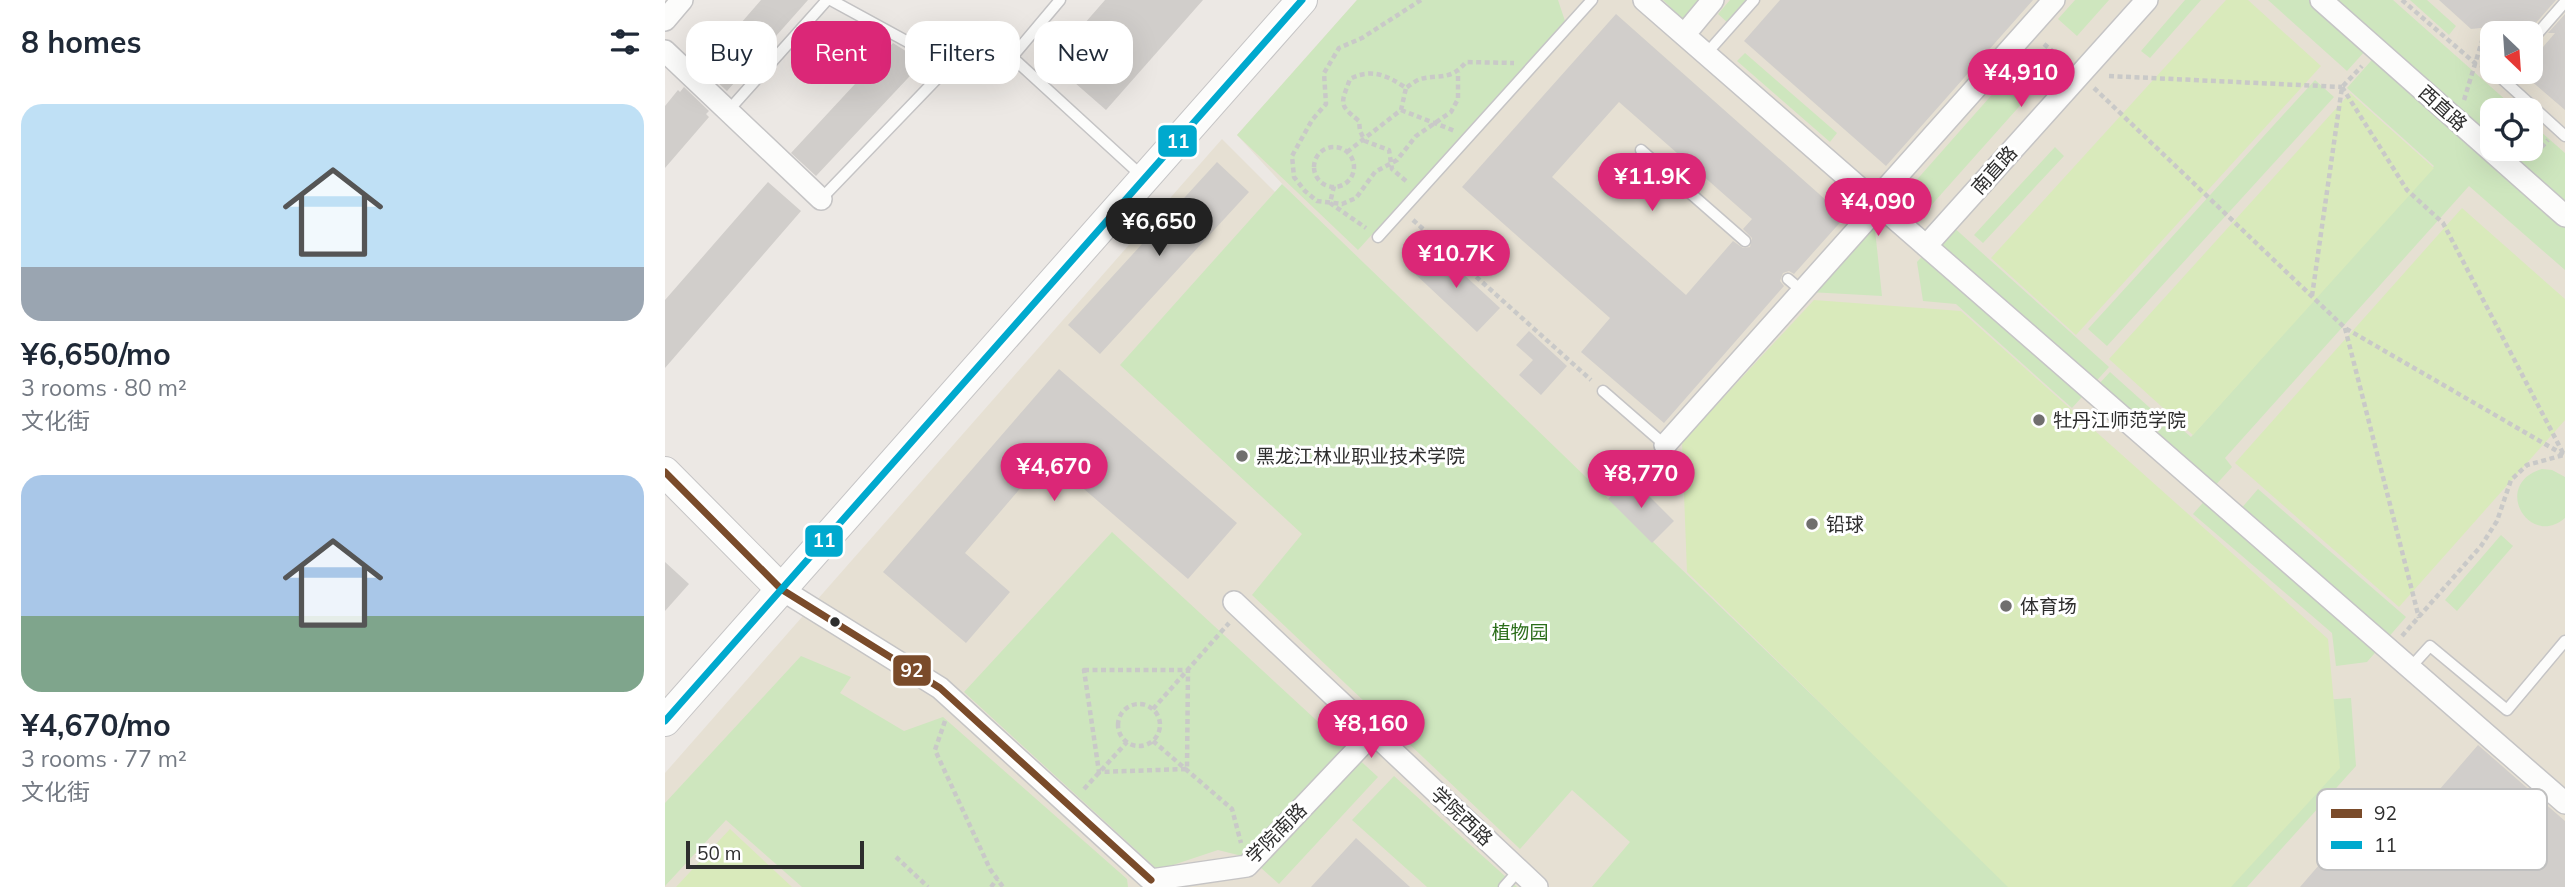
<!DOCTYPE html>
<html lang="en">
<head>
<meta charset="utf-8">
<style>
  :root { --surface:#fff; --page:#f6f6f7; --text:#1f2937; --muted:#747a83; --accent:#db2777 }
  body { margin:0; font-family:Mulish,"Noto Sans SC",sans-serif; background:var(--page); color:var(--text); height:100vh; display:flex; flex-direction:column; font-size:26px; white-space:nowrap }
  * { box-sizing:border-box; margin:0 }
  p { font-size:23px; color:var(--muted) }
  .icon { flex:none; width:38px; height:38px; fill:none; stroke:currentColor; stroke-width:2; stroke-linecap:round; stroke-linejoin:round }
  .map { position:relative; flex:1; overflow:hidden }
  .panel { display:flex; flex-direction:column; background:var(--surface); width:665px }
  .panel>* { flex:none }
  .hud { position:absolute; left:21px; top:21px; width:665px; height:63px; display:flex; gap:14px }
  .needle { width:46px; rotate:155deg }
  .buttons { position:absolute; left:1815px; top:21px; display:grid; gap:14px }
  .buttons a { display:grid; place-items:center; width:63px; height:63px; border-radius:14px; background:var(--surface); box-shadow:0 7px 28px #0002; font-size:35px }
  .scale { position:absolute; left:21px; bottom:18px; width:178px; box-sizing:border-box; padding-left:7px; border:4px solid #2e2e2e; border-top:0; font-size:19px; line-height:24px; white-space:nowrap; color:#2e2e2e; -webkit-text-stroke:5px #fff; paint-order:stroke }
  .price { position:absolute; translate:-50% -60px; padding:0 16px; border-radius:24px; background:var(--accent); color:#fff; font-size:23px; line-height:46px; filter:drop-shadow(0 2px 4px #0008) }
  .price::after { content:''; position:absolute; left:50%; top:42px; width:21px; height:16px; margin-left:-10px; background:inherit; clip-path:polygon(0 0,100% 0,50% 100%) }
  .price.current { background:#222; color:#fff }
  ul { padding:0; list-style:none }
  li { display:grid; align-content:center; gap:14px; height:371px; padding:0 21px }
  li span { display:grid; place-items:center; height:217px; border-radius:21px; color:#555 }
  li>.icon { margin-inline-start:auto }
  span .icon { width:126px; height:126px; fill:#fffc; stroke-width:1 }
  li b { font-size:30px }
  h2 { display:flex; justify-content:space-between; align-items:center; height:84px; padding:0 21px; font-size:30px }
  .pill { padding:0 24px; border-radius:21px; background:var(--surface); box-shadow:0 7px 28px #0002; font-size:24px; line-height:63px }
  .pill.current { background:var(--accent); color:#fff }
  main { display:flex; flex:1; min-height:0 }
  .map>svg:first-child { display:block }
  .education { fill:#e6e0d3; fill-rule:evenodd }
  .green { fill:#cee6be }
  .pitch { fill:#d9eabb }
  .building { fill:#d1cecb; fill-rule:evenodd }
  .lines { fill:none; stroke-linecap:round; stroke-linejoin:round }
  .lane-casing { stroke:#c5c4c5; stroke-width:13 }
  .street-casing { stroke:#c5c4c5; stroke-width:24 }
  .secondary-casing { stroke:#c5c4c5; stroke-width:32 }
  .path { stroke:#c9c9c8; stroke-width:4.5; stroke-dasharray:5 3.5; stroke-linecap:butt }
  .lane { stroke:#fcfcfb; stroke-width:10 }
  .street { stroke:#fcfcfb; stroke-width:21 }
  .secondary { stroke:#fcfcfb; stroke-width:30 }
  .bus-1-casing { stroke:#fff; stroke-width:12 }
  .bus-2-casing { stroke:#fff; stroke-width:12 }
  .bus-1 { stroke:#7a4b2a; stroke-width:7 }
  .bus-2 { stroke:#00a9ce; stroke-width:7 }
  .poi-dot { fill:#706f6e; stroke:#fff; stroke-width:2.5 }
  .bus-dot { fill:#2e2e2e; stroke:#fff; stroke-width:2.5 }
  .labels { text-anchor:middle; stroke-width:6; stroke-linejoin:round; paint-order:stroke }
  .street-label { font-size:19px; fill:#2e2e2e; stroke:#fff }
  .poi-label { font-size:19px; fill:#2e2e2e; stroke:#fff; text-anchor:start }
  .park-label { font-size:19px; fill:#2c6e1b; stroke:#fff }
  .key { fill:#fff; stroke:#c0c0c0; stroke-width:2 }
  .key-label { font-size:19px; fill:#2e2e2e }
  .line-badge { stroke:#fff; stroke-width:2.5 }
  .badge-label { font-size:19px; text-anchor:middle; font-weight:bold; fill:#fff }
</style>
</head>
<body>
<main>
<section class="panel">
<h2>8 homes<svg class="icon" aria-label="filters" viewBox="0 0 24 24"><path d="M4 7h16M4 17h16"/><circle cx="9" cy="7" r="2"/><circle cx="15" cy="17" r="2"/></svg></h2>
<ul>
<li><span style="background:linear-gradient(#bfe0f5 75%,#9aa5b1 0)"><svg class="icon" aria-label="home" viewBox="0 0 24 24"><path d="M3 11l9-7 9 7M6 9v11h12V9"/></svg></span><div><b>¥6,650/mo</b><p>3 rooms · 80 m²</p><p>文化街</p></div></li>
<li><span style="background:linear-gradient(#a9c7e8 65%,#7fa58c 0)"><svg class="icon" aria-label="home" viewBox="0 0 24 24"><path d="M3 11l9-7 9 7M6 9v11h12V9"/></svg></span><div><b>¥4,670/mo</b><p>3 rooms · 77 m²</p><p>文化街</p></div></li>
</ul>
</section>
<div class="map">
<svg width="1900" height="887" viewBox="0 0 1900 887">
  <rect width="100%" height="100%" fill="#ece8e4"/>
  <path class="education" d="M692,0H1900V887H1325L702,276L572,135ZM1827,33H1866V72H1827ZM1827,110H1866V149H1827Z
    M557,139L1306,887H0V773Z"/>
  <path class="green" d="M692,0H893L900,21L693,250L572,135Z
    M998,0H1034L1017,19Z
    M1065,0H1083L1063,23L1053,14Z
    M1410,0H1444L1412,36L1393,19Z
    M1520,0H1536L1485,58L1476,51Z
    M1603,0H1645L1701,50L1682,71Z
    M1667,0H1728L1852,110H1827V143Z
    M1745,0H1762L1791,26L1784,35Z
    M1080,53L1172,133L1165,142L1072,61Z
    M1713,53L1900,220V270L1804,186L1560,458L1567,467L1547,489L1488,437L1505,419L1526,437L1769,166L1682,88Z
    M1650,80L1669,97L1442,346L1423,329Z
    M1339,81L1360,100L1254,219L1233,201Z
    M1866,123L1900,153V208L1834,149H1866Z
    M1390,147L1399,156L1318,243L1309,235Z
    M617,184L1346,887H927L965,842L907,790L855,849L587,595L637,534L455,365Z
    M1209,220L1217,296L1144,292Z
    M1286,225L1444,367L1407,408L1291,304L1258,301L1252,262Z
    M1445,372L1494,416L1482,429L1433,385Z
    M1877,469L1887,470L1900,477V518C1864,549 1826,484 1877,469Z
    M1593,489L1741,617L1702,662L1671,666L1667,633L1528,514L1543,497L1568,518Z
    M447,532L713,777L614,884L585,858L553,850L493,870L299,692Z
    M1836,535L1848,546L1792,611L1780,600Z
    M136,656L186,677L175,693L239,731L278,717L462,879L463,887H137L61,820L0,886V803Z
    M1686,698L1691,766L1582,887H1556L1658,700Z
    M729,776L852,887H762L687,820Z"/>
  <path class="pitch" d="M1561,0H1583L1656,66L1411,335L1326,258Z
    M1685,93L1769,168L1528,435L1444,359Z
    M1797,208L1900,299V420L1734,607L1570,463Z
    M1149,300L1296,311L1663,639L1675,768L1566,887H1343L1022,572L1017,442Z
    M65,829L127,887H11Z"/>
  <path class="building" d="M96,0H143L62,91L37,68Z
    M440,0H538L441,110L386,62Z
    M1115,0H1368L1221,166L1079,41Z
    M1774,0H1891L1862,33H1851L1843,25L1806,29Z
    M951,14L1180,217L1129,274L1124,271L1118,273L1115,281L1119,286L999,423L916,352L945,318L797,187ZM954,102L1087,219L1078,229L1087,238L1085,247L1078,248L1068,241L1021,295L887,177Z
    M1900,14V110L1856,72H1866V61L1890,33H1883Z
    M228,43L258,62L151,176L126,153Z
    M19,87L44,111L41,114L44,117L0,168V106L13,90L15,92Z
    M552,162L584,192L435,354L403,325Z
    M103,182L136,211L0,368V300Z
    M770,248L835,308L812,332L748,272Z
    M864,331L902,366L876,395L854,375L868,360L851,345Z
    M394,369L572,523L523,579L382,457L300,553L345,592L301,643L218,572Z
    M965,477L1009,521L987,543L943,499Z
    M0,562L24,584L0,611Z
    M1813,745L1900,821V887H1635L1699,813L1730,841Z
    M691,838L745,887H646Z"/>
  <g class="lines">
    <defs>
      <path id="lane" d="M166,0L285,65
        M395,0L347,57L478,177
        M1866,41L1900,2
        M1041,54L1089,0
        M1838,72L1834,76L1900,136
        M63,111L162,0
        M976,150L1080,241
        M156,199L285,65L347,57
        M713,237L927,0
        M1123,279L1137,291
        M938,391L1000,445
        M1745,668L1765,646L1842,710L1900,641
        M839,887L854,870"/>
      <path id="street" d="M979,0L1900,803
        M1656,0L1900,216
        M0,20L17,0
        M1019,35L1048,0
        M0,51L156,199
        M1261,246L1482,0
        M1000,445L1201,220L1208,203L1389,0
        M116,589L275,688L486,880
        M569,602L872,887
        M486,880L582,866L708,733"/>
      <path id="secondary" d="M0,472L116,589
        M0,721L637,0"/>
    </defs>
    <use href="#lane" class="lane-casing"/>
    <use href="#street" class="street-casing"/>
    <use href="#secondary" class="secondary-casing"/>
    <path class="path" d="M756,0L697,38L674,48L659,73L661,104L647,120L627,156L629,177L640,191L652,201L677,204L691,198L710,172L732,160L751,136L786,112L793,99V72
      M1737,0L1811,64L1823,67
      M1379,44L1399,61
      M1444,76L1677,87
      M1677,87L1742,190L1778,223L1898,453
      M1429,88L1680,328L1899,455
      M1799,100L1821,28
      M736,110L790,131
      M649 167a20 20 0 1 1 40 0a20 20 0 1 1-40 0Z
      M682,152L736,110L741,88
      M1865,160L1883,140
      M741,181L727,169L724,150L700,141L695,131L694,121C673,104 676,104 685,79C706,68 722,75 741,88C745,85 750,81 755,79C776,74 785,81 801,62L849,63
      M669,186L665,203L701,228
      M748,220L926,380
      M1647,296L1677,87L1697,66
      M1680,328L1754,618
      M1737,636L1816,546L1832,521L1846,480L1862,465L1899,455
      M419,670H523L522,769L434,772Z
      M453 725a21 21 0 1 1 42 0a21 21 0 1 1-42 0Z
      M488,709L564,623
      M280,721L270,750L325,869L338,887
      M488,741L567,809L576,843
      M419,789L462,742
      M231,857L263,887
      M326,887L332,879"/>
    <use href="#lane" class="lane"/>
    <use href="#street" class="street"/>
    <use href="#secondary" class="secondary"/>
    <defs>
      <path id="bus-1" d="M0,472L116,589L275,688L486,880"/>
      <path id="bus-2" d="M0,721L637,0"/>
    </defs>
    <use href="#bus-1" class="bus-1-casing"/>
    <use href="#bus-2" class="bus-2-casing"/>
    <use href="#bus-1" class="bus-1"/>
    <use href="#bus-2" class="bus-2"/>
  </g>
  <g class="poi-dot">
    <circle cx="1374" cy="420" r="7"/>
    <circle cx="577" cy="456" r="7"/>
    <circle cx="1147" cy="524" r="7"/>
    <circle cx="1341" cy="606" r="7"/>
  </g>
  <circle class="bus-dot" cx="170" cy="622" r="6"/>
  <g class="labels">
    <g class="street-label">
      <text transform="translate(1778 108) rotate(42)" y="7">西直路</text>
      <text transform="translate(1329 170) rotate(-48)" y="7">南直路</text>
      <text transform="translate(797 816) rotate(43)" y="7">学院西路</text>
      <text transform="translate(611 833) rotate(-45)" y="7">学院南路</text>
    </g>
    <g class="poi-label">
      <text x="1388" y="427">牡丹江师范学院</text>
      <text x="591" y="463">黑龙江林业职业技术学院</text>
      <text x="1161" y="531">铅球</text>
      <text x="1355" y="613">体育场</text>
    </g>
    <g class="park-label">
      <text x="855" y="639">植物园</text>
    </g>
  </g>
  <rect x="1652" y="789" width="230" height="81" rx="10" class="key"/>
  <rect x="1666" y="809" width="31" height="9" fill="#7a4b2a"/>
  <rect x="1666" y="841" width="31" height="8" fill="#00a9ce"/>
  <g class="key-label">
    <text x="1709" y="820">92</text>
    <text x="1709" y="852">11</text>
  </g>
  <g class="line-badge">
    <rect x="492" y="124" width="41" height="34" rx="7" fill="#00a9ce"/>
    <rect x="139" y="524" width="40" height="34" rx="7" fill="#00a9ce"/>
    <rect x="227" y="654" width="40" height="33" rx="7" fill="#7a4b2a"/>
  </g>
  <g class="badge-label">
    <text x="513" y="148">11</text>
    <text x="159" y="547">11</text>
    <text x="247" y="677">92</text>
  </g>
</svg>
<div class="buttons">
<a><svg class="needle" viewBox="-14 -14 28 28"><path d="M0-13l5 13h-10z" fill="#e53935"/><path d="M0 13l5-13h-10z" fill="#747a83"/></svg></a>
<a><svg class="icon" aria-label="locate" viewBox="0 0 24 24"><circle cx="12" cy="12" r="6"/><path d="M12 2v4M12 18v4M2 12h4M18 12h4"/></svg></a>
</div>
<div class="scale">50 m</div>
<b class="price" style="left:1356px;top:109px">¥4,910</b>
<b class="price" style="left:987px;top:213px">¥11.9K</b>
<b class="price" style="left:1213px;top:238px">¥4,090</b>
<b class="price current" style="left:494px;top:258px">¥6,650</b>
<b class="price" style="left:791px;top:290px">¥10.7K</b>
<b class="price" style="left:389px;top:503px">¥4,670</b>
<b class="price" style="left:976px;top:510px">¥8,770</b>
<b class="price" style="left:706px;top:760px">¥8,160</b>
<div class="hud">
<a class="pill">Buy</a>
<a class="pill current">Rent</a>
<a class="pill">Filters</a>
<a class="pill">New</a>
</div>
</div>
</main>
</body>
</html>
